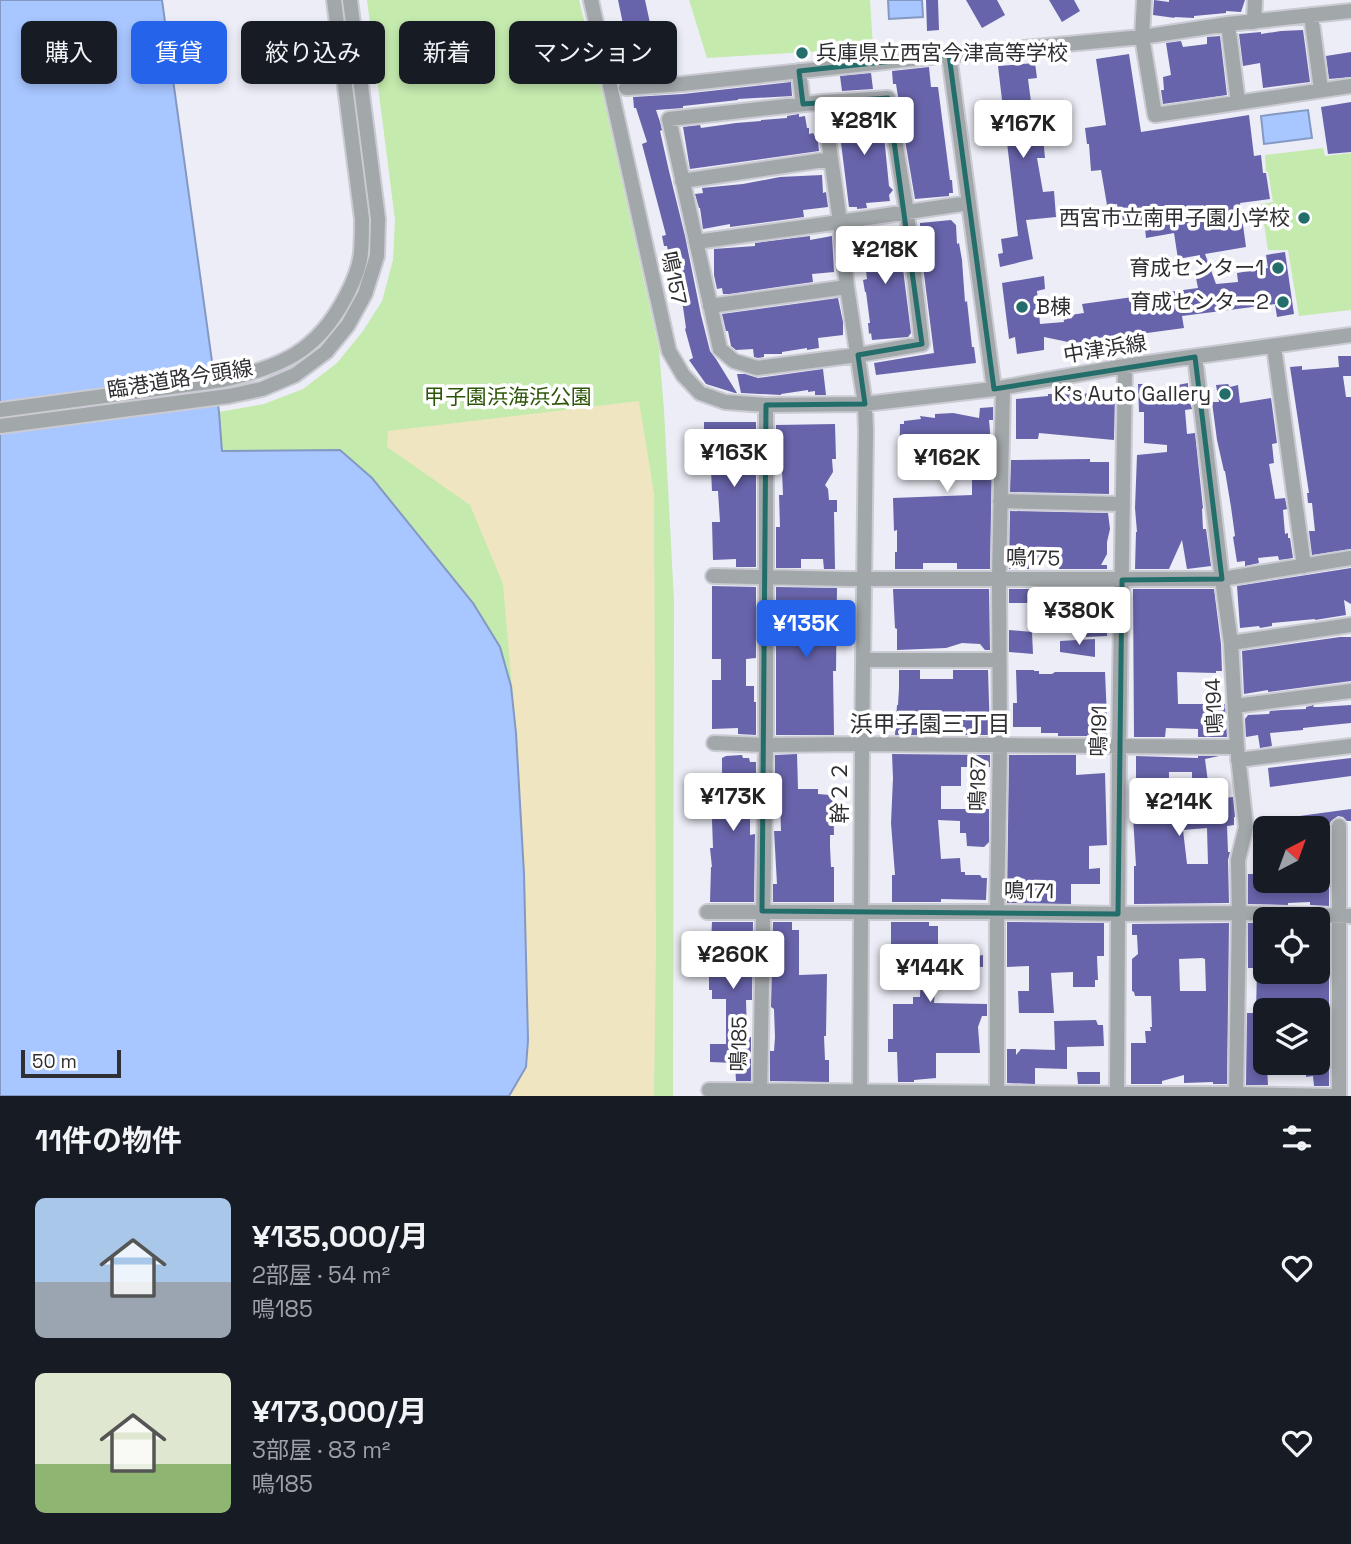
<!DOCTYPE html>
<html lang="ja">
<head>
<meta charset="utf-8">
<style>
  :root { --surface:#171b24; --page:#20242c; --text:#f1f3f6; --muted:#9ea1a6; --accent:#2563eb }
  body { margin:0; font-family:"Space Grotesk","Noto Sans JP",sans-serif; background:var(--page); color:var(--text); height:100vh; display:flex; flex-direction:column; font-size:26px; white-space:nowrap }
  * { box-sizing:border-box; margin:0 }
  p { font-size:23px; color:var(--muted) }
  .icon { flex:none; width:38px; height:38px; fill:none; stroke:currentColor; stroke-width:2; stroke-linecap:round; stroke-linejoin:round }
  .map { position:relative; height:1096px; overflow:hidden }
  .sheet { display:flex; flex-direction:column; background:var(--surface); flex:1 }
  .sheet>* { flex:none }
  .hud { position:absolute; left:21px; top:21px; width:700px; height:63px; display:flex; gap:14px }
  .needle { width:46px; rotate:41deg }
  .controls { position:absolute; left:1253px; top:816px; display:grid; gap:14px }
  .controls a { display:grid; place-items:center; width:77px; height:77px; border-radius:10px; background:var(--surface); box-shadow:0 4px 10px #0003; font-size:35px }
  .scale { position:absolute; left:21px; bottom:18px; width:100px; box-sizing:border-box; padding-left:7px; border:4px solid #2f2f33; border-top:0; font-size:19px; line-height:24px; white-space:nowrap; color:#2f2f33; -webkit-text-stroke:5px #fff; paint-order:stroke }
  .price { position:absolute; translate:-50% -60px; padding:0 16px; border-radius:7px; background:#fff; color:#222; font-size:23px; line-height:46px; filter:drop-shadow(0 2px 4px #0008) }
  .price::after { content:''; position:absolute; left:50%; top:42px; width:21px; height:16px; margin-left:-10px; background:inherit; clip-path:polygon(0 0,100% 0,50% 100%) }
  .price.current { background:var(--accent); color:#fff }
  ul { padding:0; list-style:none }
  li { display:flex; align-items:center; gap:21px; height:175px; padding:0 35px }
  li span { display:grid; place-items:center; flex:none; width:196px; height:140px; border-radius:10px; color:#555 }
  li>.icon { margin-inline-start:auto }
  span .icon { width:84px; height:84px; fill:#fffc; stroke-width:1 }
  li b { font-size:30px }
  h2 { display:flex; justify-content:space-between; align-items:center; height:84px; padding:0 35px; font-size:30px }
  .tag { padding:0 24px; border-radius:10px; background:var(--surface); box-shadow:0 4px 10px #0003; font-size:24px; line-height:63px }
  .tag.current { background:var(--accent); color:#fff }
  .map>svg:first-child { display:block }
  .green { fill:#c4eaae }
  .sand { fill:#efe5c0 }
  .water { fill:#a8c6ff; stroke:#8499c2; stroke-width:2 }
  .building { fill:#6864ab; fill-rule:evenodd }
  .lines { fill:none; stroke-linecap:round; stroke-linejoin:round }
  .minor-casing { stroke:#cbcbd4; stroke-width:18 }
  .minor { stroke:#a2a7a9; stroke-width:14 }
  .marked { fill:none; stroke:#236e6b; stroke-width:5; stroke-linejoin:round }
  .poi-dot { fill:#236e6b; stroke:#fff; stroke-width:2.5 }
  .labels { text-anchor:middle; stroke-width:7; stroke-linejoin:round; paint-order:stroke }
  .poi-label { font-size:21px; fill:#2f2f33; stroke:#fff; text-anchor:end }
  .street-label { font-size:21px; fill:#2f2f33; stroke:#fff }
  .park-label { font-size:21px; fill:#2d5507; stroke:#fff }
  .neighbourhood-label { font-size:23px; fill:#2f2f33; stroke:#fff }
</style>
</head>
<body>
<div class="map">
<svg width="1351" height="1096" viewBox="0 0 1351 1096">
  <rect width="100%" height="100%" fill="#ededf7"/>
  <path class="green" d="M367,0H579L603,96L659,349L664,410L674,601L673,1096H509L526,1067L340,450L222,451L219,412L264,404L303,389L337,363L363,331L382,301L393,260L395,220Z
    M689,0H870L873,48L707,58Z
    M1323,148L1325,156L1351,153V310L1299,316L1288,250H1268L1261,204L1273,202L1268,172L1266,171L1265,155Z"/>
  <path class="sand" d="M639,401L654,494L656,946L654,1096H509L526,1067L528,1040L524,874L516,733L503,584L470,505L387,447L388,431Z"/>
  <path class="water" d="M0,0H162L219,412L222,451L340,450L372,478L473,603L500,647L511,686L516,733L524,874L528,1040L526,1067L509,1096H0Z
    M888,0H922L923,17L889,19Z
    M1308,110L1312,138L1264,144L1261,116Z"/>
  <path class="building" d="M618,0H645L655,46L669,43L677,75L632,78L631,74L628,75L627,57H630Z
    M926,0H938L939,30L927,31Z
    M966,0H997L1005,15L982,28Z
    M1049,0H1074L1080,11L1062,22Z
    M1154,0L1169,2V0H1245L1241,12L1226,11V13L1194,16V18L1174,17L1175,18L1153,15Z
    M1303,30L1310,82L1263,88L1260,63L1243,66L1239,34L1261,32V34L1281,31Z
    M1220,36L1227,95L1163,104L1161,90H1164L1163,77L1171,75L1166,43L1181,41L1183,47L1207,44V37Z
    M1351,52V77L1329,79L1326,56Z
    M1129,54L1141,132L1249,115L1254,156L1261,155L1263,173H1266L1270,199L1240,203L1246,247L1205,254L1216,284L1238,282L1237,273L1268,268L1266,255L1285,252L1294,314L1277,317L1275,304L1182,316L1184,328L1073,343L1044,337V350L1017,354L1015,337L1009,339L1002,283L1044,276L1045,289L1037,291L1040,324L1064,322L1063,316L1084,313L1082,304L1198,288L1196,278L1201,277L1200,255L1178,259L1174,233L1146,238L1145,228L1135,229L1119,217L1117,204L1107,205L1101,170L1091,171L1089,144H1087L1085,128L1106,125L1096,59Z
    M1035,63L1037,78L1028,79L1033,117L1041,116L1045,158H1037L1043,192L1054,191L1056,217L1026,220L1033,259L1000,267L998,254L1003,253L1001,239L1018,236L998,66Z
    M929,67L931,87H938L950,180H952L953,193H949V196L915,199L906,146L902,108L900,109L896,84H893L892,71Z
    M871,73L873,89L842,91L840,76Z
    M791,82L792,96L738,99V100L683,106V108L656,110L660,122L662,130L660,131L669,171L685,236L701,315L710,351L716,359L737,393H735L706,384L689,360L693,358L685,329L686,328L683,307L677,279L673,280L667,246H664L662,236L666,235L642,144L647,142L636,108H634L633,97L683,94Z
    M1351,102V152L1328,154L1321,107Z
    M875,108L878,113L880,126H883L889,186L893,190L889,195L890,201L866,203L867,208L857,209V207H849L837,111Z
    M799,114V117L805,116L807,128H809V134L813,133L818,142L819,151L690,169L683,127L700,125L701,128L736,123L761,121V120L787,118V116Z
    M822,175L823,193L826,192L828,207L803,210L804,217L730,227V224L703,229L700,208H699L695,194L703,193L702,188L743,184L780,177Z
    M951,220L956,225L957,244L959,243L962,260L965,302L967,301L972,347H974L976,363L876,375L874,363L934,353L918,227H920V223Z
    M895,228L898,254L901,253L911,333L908,337L872,340L871,333L869,334L868,323H870L866,292H865L863,280L867,279L863,246H860L858,234L879,233V230Z
    M810,236V240L832,236L834,272L812,274L813,282L729,294H723L722,288L717,289L714,275V249L755,246V243Z
    M838,298L843,322V335L818,338L819,348L807,350V348L782,352V354H764V357L758,358L754,357L753,349L736,350L731,346L728,331H726L722,314Z
    M1338,356H1351V376H1343L1346,397H1351V549L1312,555L1309,531H1315L1312,503H1308L1307,493H1309L1290,367L1302,366V370L1339,367Z
    M823,369L826,395H815V391L808,392V390L781,394V395L741,393L737,374H745L758,378Z
    M1188,383V396L1192,409L1185,410L1187,434L1195,433L1203,508L1202,509L1203,529H1206L1211,566L1187,569L1182,540L1169,569H1135L1136,532H1137L1135,508L1137,455L1167,452V445L1144,443V412H1139L1138,384H1152V390Z
    M1228,384L1230,387L1238,385L1240,403L1271,398L1277,443L1272,444L1274,463L1269,464L1275,499L1285,498L1287,509L1283,510L1285,534L1288,533V538H1290L1293,558L1279,560L1278,556L1258,558L1259,563L1245,566V561L1237,562L1233,537L1235,536L1231,507L1225,471H1224L1217,440L1212,402H1219L1216,385Z
    M1115,393L1114,440L1039,433L1038,439H1016V399L1048,396V394Z
    M993,407V420H989L992,454L990,569H957V563H923V569H895V552H897V530L894,531L893,498L972,495V477H947L946,451L913,452L914,478H899L900,424H904V421L921,419L920,416L935,418V414L953,413L979,418L980,408Z
    M704,422H756V567H736V559L713,560L712,522H720L718,491H712L711,470H708V465L706,464V438H704Z
    M835,424L836,459H832L833,472L825,485L828,489L829,500H837V512H834L835,569H824L823,559H801V568H776V527H780L779,495H783L782,471H779L778,443H776V425Z
    M1090,459V462H1109V494L1010,492L1011,460Z
    M1010,511L1108,513L1110,529L1107,542V554L1101,565H1107V569H1059V562H1035V566H1029V569H1009Z
    M1351,568V604L1344,600L1346,615L1315,620V619L1272,623V626L1260,628L1259,626L1240,628L1237,586Z
    M712,586L756,587V658L746,659V686H754V702H756V735L738,734V728L712,729V680H721V659H712Z
    M776,587L837,588L836,671H833L834,735H776Z
    M893,589H989L990,650H985L980,644L962,643L946,648L897,650V629L895,628Z
    M1009,589H1039V603H1009Z
    M1059,589H1107V599L1076,598V604L1059,603Z
    M1133,589H1214L1221,644L1222,671H1216V673L1177,672L1178,704H1225L1227,737H1198V729L1166,728L1165,737H1134Z
    M1039,605H1053L1055,630H1039Z
    M1087,621L1102,622L1107,625V636L1086,637Z
    M1009,630L1032,632L1033,654L1009,652Z
    M1340,637H1351V681L1268,692V690L1244,694L1242,651Z
    M1095,639V657L1060,652V641Z
    M899,670H920V679H953V670H988L990,735H895L897,705H898L899,688Z
    M1016,670H1034V671H1039V674H1052L1055,672H1105L1107,718H1108L1107,736H1058V733H1041V727H1013V703H1017Z
    M1314,705L1313,707H1319L1351,705V723L1321,726L1303,728V730L1270,733L1272,746L1260,748L1258,735L1246,737L1245,719L1248,715L1269,714L1270,711L1282,710L1306,709V707Z
    M797,754L798,789H818V794L830,795L833,798L834,835H830V847L831,867H834V902H773V884H777L774,831H781L780,800H775V755Z
    M892,754L990,755V767H961V786H941V809H989V842L984,847L967,846L966,833H960V821L938,820L941,859L960,858L961,872H965V875H980L982,878H987L986,900L941,899V902H892V875H895L891,823L893,778Z
    M742,755L743,758H749L750,762H756V787H750V835L755,834L754,902H710L711,867H712L710,848H713L711,793H717V773H722V758L726,756Z
    M1009,755H1076V775L1105,773L1107,845L1089,846V869L1100,868V884H1071V904L1007,903Z
    M1136,756L1198,758V756H1219L1205,759L1208,782L1192,781V772H1169V779L1162,780L1163,804L1233,797L1235,817H1234V825L1227,826L1228,852H1230L1228,860L1229,903L1134,904V866H1136L1131,783H1136ZM1207,828L1208,864H1187L1183,830Z
    M1351,758V776L1270,787L1268,768Z
    M1351,809V821H1347L1343,817L1338,816L1331,821L1329,825V906L1310,905V902L1288,903V905L1248,904V874H1265V880H1318V828H1264L1263,821Z
    M712,922H753L752,1000H746L747,1037H751V1081H736L735,1063L710,1062V1044H726V999H712V990H709V942H711Z
    M773,922H792V930H799V975L827,974L826,1036H824L825,1060H829V1082L770,1081V1051H774L775,1037L774,1009L771,1007Z
    M891,922H929V926H938V947L961,946V951L976,952L978,956L983,955V967L961,966L962,971L936,972L934,1003L987,1004V1016H982L978,1027L980,1053H936V1078L914,1080V1082H898L897,1052H888V1039H893V1004H913V997H920L921,972H894V954L891,955Z
    M1007,922L1104,923V956H1097L1098,980H1095V987H1073V972L1051,973L1054,1013H1019L1018,991H1029V966L1007,967Z
    M1229,923L1227,1084H1213V1082L1184,1083V1075L1162,1081V1084H1131V1043H1146L1145,1031H1151L1150,1027H1152L1151,996H1135L1134,992L1132,991V959L1138,954L1137,935H1132V924ZM1202,958L1205,959L1206,991H1180L1179,959Z
    M1248,923H1265V968H1248Z
    M1318,925H1329V1086H1314L1313,1076L1306,1077L1307,1064H1318L1319,1010L1292,1009L1256,1010L1257,971H1318Z
    M1247,1013H1264L1268,1085H1246Z
    M1096,1020L1098,1025H1103L1104,1046L1067,1047V1069L1035,1068V1084L1007,1083V1049H1016V1055L1021,1049L1055,1050L1054,1021Z
    M1077,1072H1100V1084H1078Z"/>
  <g class="lines">
    <defs>
      <path id="minor" d="M591,0L669,351L683,375L700,393L725,402L766,405L865,404L994,389L1125,366L1351,335
        M1144,0L1142,37L1155,115L1351,86
        M1311,15L1321,89
        M1254,22L1255,0
        M1228,24L1238,102
        M949,55L994,389
        M799,71L803,104
        M626,88L682,84L949,55L1142,37L1228,24L1351,11
        M682,181L831,159
        M696,242L840,222L823,102L888,98L907,213L922,344L858,355L757,368L734,361L720,349L669,119L823,102
        M710,306L847,287
        M1274,347L1304,566
        M1195,357L1222,579L1231,643L1237,747L1246,827L1238,860L1239,913L1236,1096
        M0,410L223,380C281,366 316,353 345,298C352,285 360,267 361,252C362,241 362,230 362,219L334,0
        M0,426L229,396L262,389L295,375L326,352L348,325L365,294L377,256L378,219L350,0
        M1000,501L1123,504
        M713,576L846,579H1222L1351,558
        M1231,643L1351,625
        M863,660H998
        M1235,706L1351,691
        M714,743L766,745L862,744L1237,747
        M1238,760L1351,746
        M707,912H997L1118,914L1239,913L1351,916
        M709,1090L1117,1094H1236L1332,1096
        M760,1096L766,745V405
        M860,1096L862,744L866,431L865,404L847,287L840,222L969,203
        M997,1096V912L1000,745L999,578L1003,388
        M1117,1096L1119,747L1125,366
        M1339,1096V826"/>
    </defs>
    <use href="#minor" class="minor-casing"/>
    <use href="#minor" class="minor"/>
  </g>
  <path class="marked" d="M949,55L994,389L1195,357L1222,579L1122,580L1118,914L762,911L766,405L865,404L858,355L922,344L888,98L803,104L799,71Z"/>
  <g class="poi-dot">
    <circle cx="802" cy="53" r="7"/>
    <circle cx="1304" cy="218" r="7"/>
    <circle cx="1278" cy="268" r="7"/>
    <circle cx="1283" cy="302" r="7"/>
    <circle cx="1022" cy="307" r="7"/>
    <circle cx="1225" cy="394" r="7"/>
  </g>
  <g class="labels">
    <g class="poi-label">
      <text x="816" y="60" text-anchor="start">兵庫県立西宮今津高等学校</text>
      <text x="1290" y="225">西宮市立南甲子園小学校</text>
      <text x="1264" y="275">育成センター1</text>
      <text x="1269" y="309">育成センター2</text>
      <text x="1036" y="314" text-anchor="start">B棟</text>
      <text x="1211" y="401">K's Auto Gallery</text>
    </g>
    <g class="street-label">
      <text transform="translate(674 278) rotate(78)" y="7">鳴157</text>
      <text transform="translate(1105 349) rotate(-9)" y="7">中津浜線</text>
      <text transform="translate(180 379) rotate(-9)" y="7">臨港道路今頭線</text>
      <text transform="translate(1033 558) rotate(1)" y="7">鳴175</text>
      <text transform="translate(1214 706) rotate(-93)" y="7">鳴194</text>
      <text transform="translate(1099 731) rotate(-89)" y="7">鳴191</text>
      <text transform="translate(978 784) rotate(-89)" y="7">鳴187</text>
      <text transform="translate(840 792) rotate(-90)" y="7">幹２２</text>
      <text transform="translate(1029 891) rotate(1)" y="7">鳴171</text>
      <text transform="translate(739 1044) rotate(-89)" y="7">鳴185</text>
    </g>
    <g class="park-label">
      <text x="508" y="404">甲子園浜海浜公園</text>
    </g>
    <g class="neighbourhood-label">
      <text x="930" y="732">浜甲子園三丁目</text>
    </g>
  </g>
</svg>
<div class="controls">
<a><svg class="needle" viewBox="-14 -14 28 28"><path d="M0-13l5 13h-10z" fill="#e53935"/><path d="M0 13l5-13h-10z" fill="#9ea1a6"/></svg></a>
<a><svg class="icon" aria-label="locate" viewBox="0 0 24 24"><circle cx="12" cy="12" r="6"/><path d="M12 2v4M12 18v4M2 12h4M18 12h4"/></svg></a>
<a><svg class="icon" aria-label="layers" viewBox="0 0 24 24"><path d="M12 4l9 5-9 5-9-5zM3 14l9 5 9-5"/></svg></a>
</div>
<div class="scale">50 m</div>
<b class="price" style="left:864px;top:157px">¥281K</b>
<b class="price" style="left:1023px;top:160px">¥167K</b>
<b class="price" style="left:885px;top:286px">¥218K</b>
<b class="price" style="left:734px;top:489px">¥163K</b>
<b class="price" style="left:947px;top:494px">¥162K</b>
<b class="price" style="left:1079px;top:647px">¥380K</b>
<b class="price current" style="left:806px;top:660px">¥135K</b>
<b class="price" style="left:733px;top:833px">¥173K</b>
<b class="price" style="left:1179px;top:838px">¥214K</b>
<b class="price" style="left:733px;top:991px">¥260K</b>
<b class="price" style="left:930px;top:1004px">¥144K</b>
<div class="hud">
<a class="tag">購入</a>
<a class="tag current">賃貸</a>
<a class="tag">絞り込み</a>
<a class="tag">新着</a>
<a class="tag">マンション</a>
</div>
</div>
<section class="sheet">
<h2>11件の物件<svg class="icon" aria-label="filters" viewBox="0 0 24 24"><path d="M4 7h16M4 17h16"/><circle cx="9" cy="7" r="2"/><circle cx="15" cy="17" r="2"/></svg></h2>
<ul>
<li><span style="background:linear-gradient(#a9c7e8 60%,#9aa5b1 0)"><svg class="icon" aria-label="home" viewBox="0 0 24 24"><path d="M3 11l9-7 9 7M6 9v11h12V9"/></svg></span><div><b>¥135,000/月</b><p>2部屋 · 54 m²</p><p>鳴185</p></div><svg class="icon" aria-label="heart" viewBox="0 0 24 24"><path d="M12 20l-8-8c-3-5 5-10 8-4 3-6 11-1 8 4z"/></svg></li>
<li><span style="background:linear-gradient(#dfe7d0 65%,#8fb573 0)"><svg class="icon" aria-label="home" viewBox="0 0 24 24"><path d="M3 11l9-7 9 7M6 9v11h12V9"/></svg></span><div><b>¥173,000/月</b><p>3部屋 · 83 m²</p><p>鳴185</p></div><svg class="icon" aria-label="heart" viewBox="0 0 24 24"><path d="M12 20l-8-8c-3-5 5-10 8-4 3-6 11-1 8 4z"/></svg></li>
</ul>
</section>
</body>
</html>
